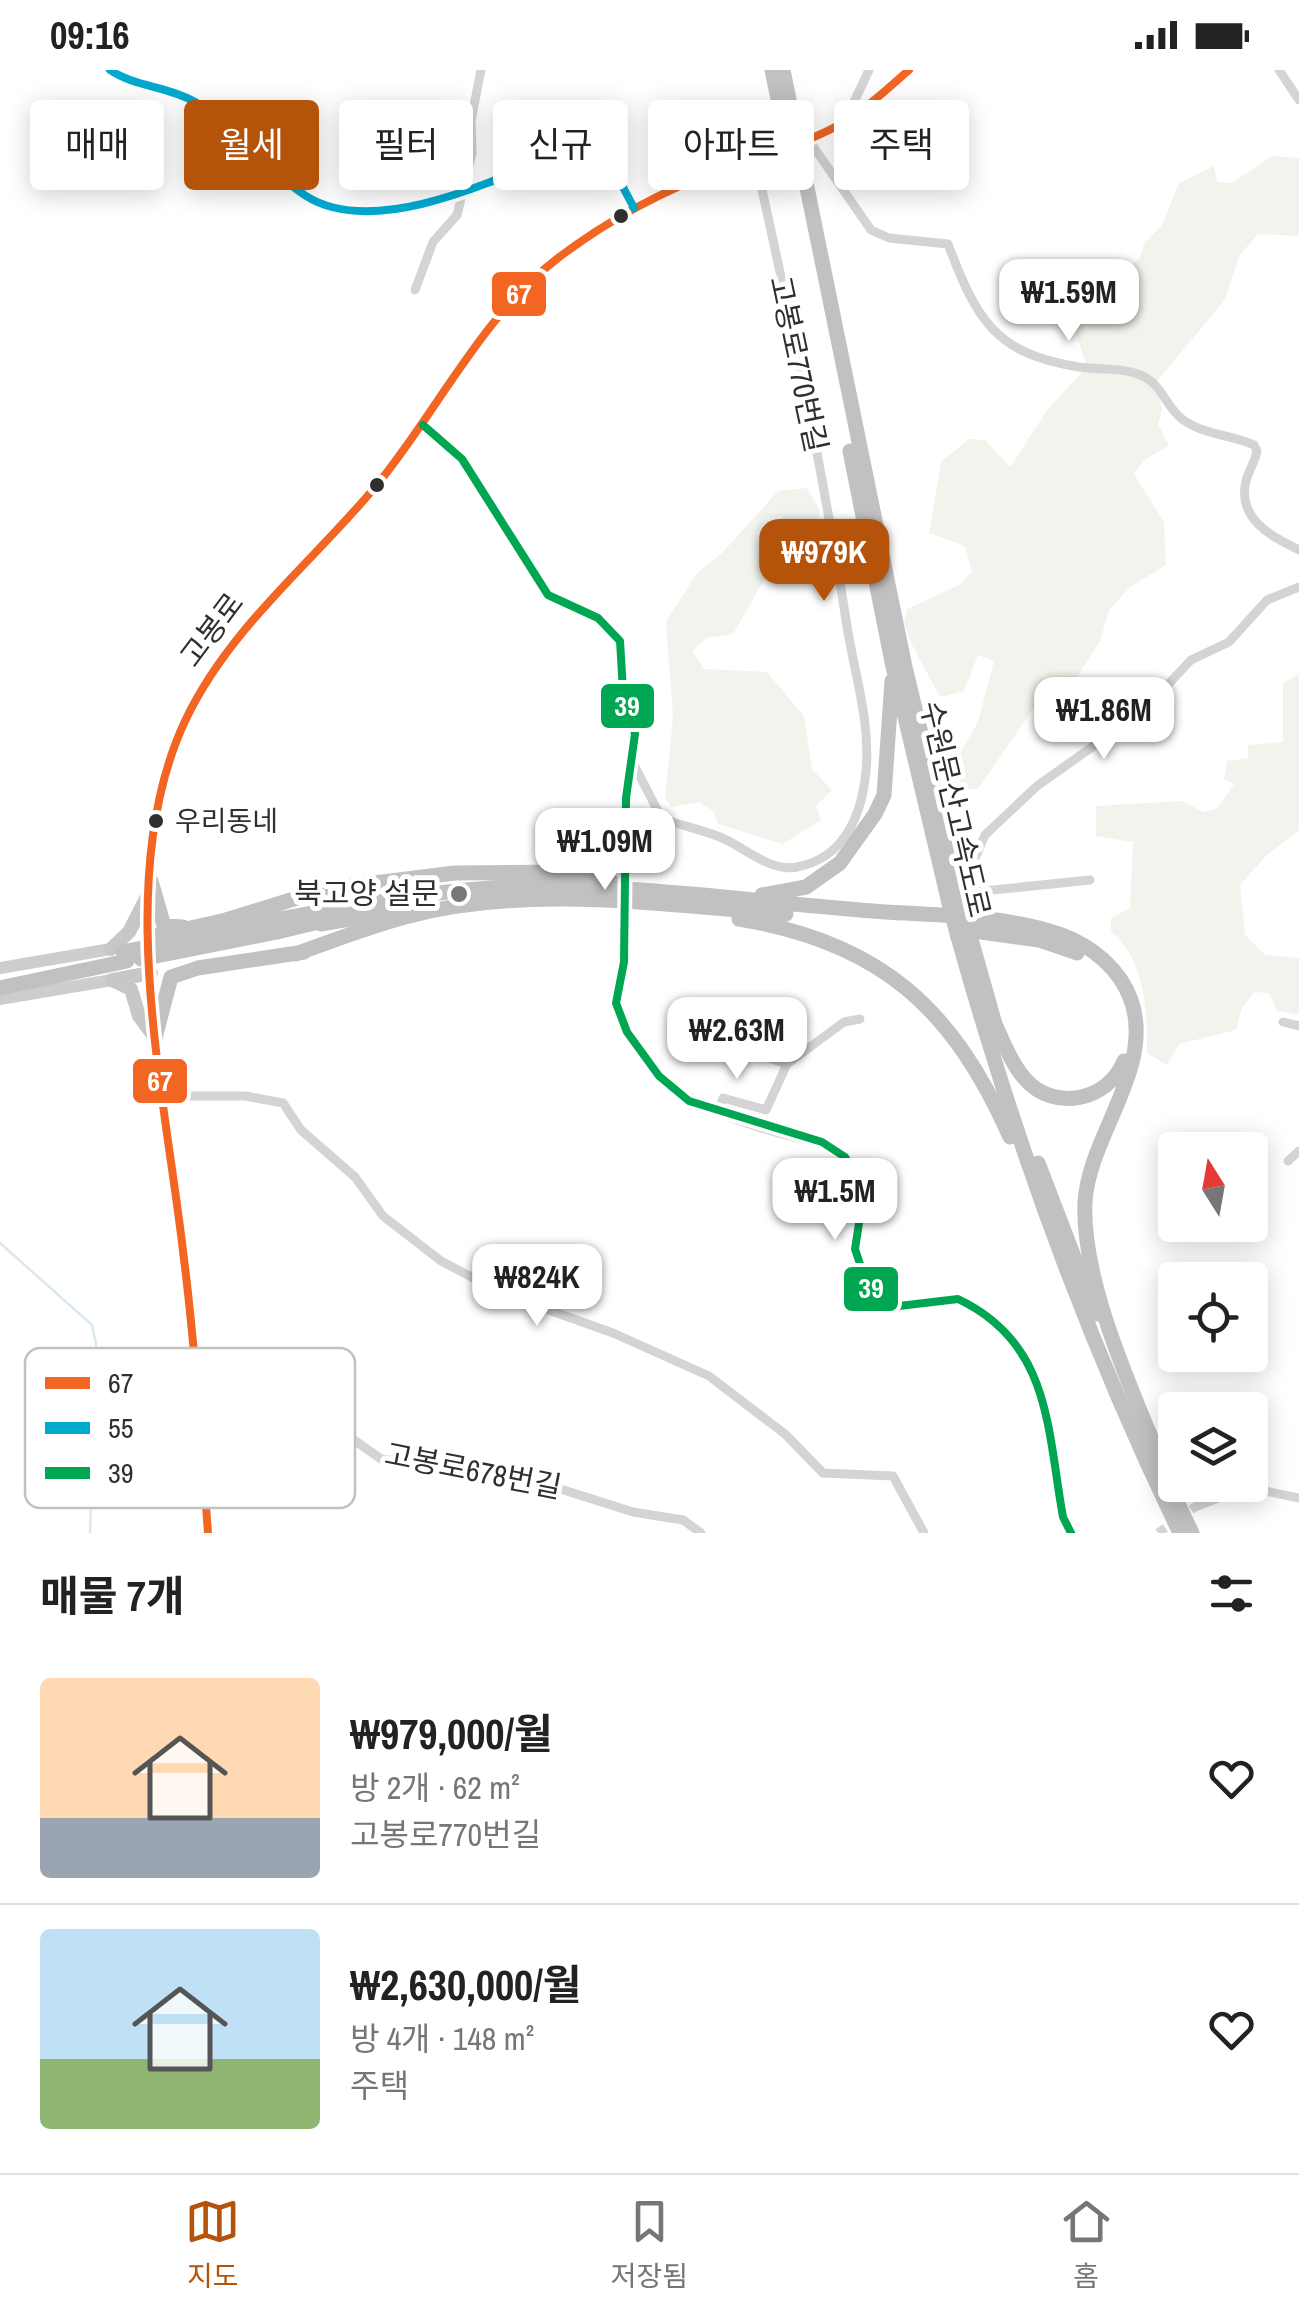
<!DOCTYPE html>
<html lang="ko">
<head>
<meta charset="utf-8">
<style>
  :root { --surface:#fff; --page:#f2f2f2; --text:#222; --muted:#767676; --line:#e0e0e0; --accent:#b45309 }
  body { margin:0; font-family:"Archivo Narrow","Noto Sans KR",sans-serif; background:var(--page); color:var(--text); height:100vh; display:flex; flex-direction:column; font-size:38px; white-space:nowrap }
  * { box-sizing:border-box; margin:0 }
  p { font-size:32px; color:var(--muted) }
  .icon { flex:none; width:55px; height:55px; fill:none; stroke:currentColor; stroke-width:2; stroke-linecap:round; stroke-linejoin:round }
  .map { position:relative; height:1463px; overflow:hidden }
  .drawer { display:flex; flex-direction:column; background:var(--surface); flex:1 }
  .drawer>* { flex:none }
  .hud { position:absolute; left:30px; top:30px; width:1240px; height:90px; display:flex; gap:20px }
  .needle { width:65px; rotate:349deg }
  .controls { position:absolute; left:1158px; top:1062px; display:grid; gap:20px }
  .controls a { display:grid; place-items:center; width:110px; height:110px; border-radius:10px; background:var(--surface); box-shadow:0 5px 25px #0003; font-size:50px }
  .price { position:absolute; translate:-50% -85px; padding:0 22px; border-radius:20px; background:#fff; color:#222; font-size:32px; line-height:65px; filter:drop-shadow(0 2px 5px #0008) }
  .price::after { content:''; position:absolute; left:50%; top:60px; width:30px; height:22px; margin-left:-15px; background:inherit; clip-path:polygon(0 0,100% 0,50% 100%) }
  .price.selected { background:var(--accent); color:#fff }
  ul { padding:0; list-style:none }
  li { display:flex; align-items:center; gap:30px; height:250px; padding:0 40px }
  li+li { border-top:2px solid var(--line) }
  li span { display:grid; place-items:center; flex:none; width:280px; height:200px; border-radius:10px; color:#555 }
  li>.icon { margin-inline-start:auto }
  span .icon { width:120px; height:120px; fill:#fffc; stroke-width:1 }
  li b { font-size:42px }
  h2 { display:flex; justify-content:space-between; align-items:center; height:120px; padding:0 40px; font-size:42px }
  .pill { padding:0 35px; border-radius:10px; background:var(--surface); box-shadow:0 5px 25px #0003; font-size:35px; line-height:90px }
  .pill.selected { background:var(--accent); color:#fff }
  .status { display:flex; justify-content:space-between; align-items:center; height:70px; padding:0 50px; background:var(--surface); direction:ltr }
  .status svg { height:28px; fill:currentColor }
  .tabs { display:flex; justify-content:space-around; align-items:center; height:140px; border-top:2px solid var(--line); background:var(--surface); font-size:28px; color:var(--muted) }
  .tabs a { display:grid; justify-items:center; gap:5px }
  .tabs .selected { color:var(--accent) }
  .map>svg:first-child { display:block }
  .green { fill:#f1f4ec }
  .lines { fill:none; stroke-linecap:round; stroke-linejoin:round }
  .stream { stroke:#dae8f0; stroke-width:2.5 }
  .minor-tunnel { stroke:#d5d5d5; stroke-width:9; stroke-dasharray:9 4.5; stroke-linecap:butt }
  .minor { stroke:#d4d4d4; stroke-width:9 }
  .secondary { stroke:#cdcdcd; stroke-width:12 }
  .primary { stroke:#c7c7c7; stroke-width:14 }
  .motorway { stroke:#c1c1c1; stroke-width:15 }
  .minor-bridge { stroke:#d4d4d4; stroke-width:9 }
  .motorway-bridge { stroke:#c1c1c1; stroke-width:15 }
  .bus-1-casing { stroke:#fff; stroke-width:15 }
  .bus-2-casing { stroke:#fff; stroke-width:15 }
  .bus-3-casing { stroke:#fff; stroke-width:15 }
  .bus-1 { stroke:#f26522; stroke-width:8 }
  .bus-2 { stroke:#00a9ce; stroke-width:8 }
  .bus-3 { stroke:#00a651; stroke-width:8 }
  .bus-dot { fill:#2f2f2f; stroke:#fff; stroke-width:4 }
  .poi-dot { fill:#787878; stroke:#fff; stroke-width:4 }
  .labels { text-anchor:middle; stroke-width:10; stroke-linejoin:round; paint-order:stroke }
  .bus-label { font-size:28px; fill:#2f2f2f; stroke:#fff; text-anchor:start }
  .street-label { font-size:30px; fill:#2f2f2f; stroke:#fff }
  .poi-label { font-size:30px; fill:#2f2f2f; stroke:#fff; text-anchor:end }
  .key { fill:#fff; stroke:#c1c1c1; stroke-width:2.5 }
  .key-label { font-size:28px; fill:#2f2f2f }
  .line-badge { stroke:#fff; stroke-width:4 }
  .badge-label { font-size:28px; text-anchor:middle; font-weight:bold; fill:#fff }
</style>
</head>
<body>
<div class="status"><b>09:16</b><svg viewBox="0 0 49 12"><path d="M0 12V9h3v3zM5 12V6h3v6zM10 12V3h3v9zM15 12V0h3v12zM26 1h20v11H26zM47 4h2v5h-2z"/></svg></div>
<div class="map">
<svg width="1299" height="1463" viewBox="0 0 1299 1463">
  <rect width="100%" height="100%" fill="#fff"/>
  <path class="green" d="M1272,86L1299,88V166L1258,164L1239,186L1224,231L1157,311L1162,340L1158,354L1169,375L1143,391L1134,404L1164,452L1166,495L1130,517L1109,540L1100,571L1073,613L1035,636L978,719H962L955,692L978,652L994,591L978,585L964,621L940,627L912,575L904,553L907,539L959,515L972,502L965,476L929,463L941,392L969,369L985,370L1010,397L1048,339L1087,297L1068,238L1139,189L1144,174L1162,155L1179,113L1214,96L1217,112L1232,113Z
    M807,418L819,439V461L803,466L788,459L781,446L767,448L756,464L759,481L772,496L733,564L706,568L692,581L704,599L767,602L804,646L812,699L832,720L816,736L821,750L783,774L718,754L713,741L699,732L671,737L665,728L673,647L666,552L697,503L723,482L778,421Z
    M1299,604V760L1266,786L1240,815L1245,865L1265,885L1299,888V945L1277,941L1269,923L1254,922L1242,938L1236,960L1179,974L1167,995L1147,983C1147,938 1146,893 1111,861V848L1130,838L1133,772L1096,766V736L1183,731L1203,742L1217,739L1234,714L1224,709L1227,691L1248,688V675L1283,672V613Z"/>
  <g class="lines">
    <path class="stream" d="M0,1173L92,1255L96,1274L90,1463"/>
    <path class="minor-tunnel" d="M1158,1463L1195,1437"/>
    <path class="minor" d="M110,0C135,17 168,16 195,32C235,56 266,100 306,126C382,174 522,96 597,68L634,138
      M1279,0L1299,30
      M855,44L854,32L869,0
      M808,69L871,160L889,168L948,174C976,248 994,284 1079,297C1099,300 1121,297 1140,305C1162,313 1165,336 1182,349C1203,365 1230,364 1254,375L1257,381C1255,392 1249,400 1246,411C1237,449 1271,466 1299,480
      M415,220L433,172L457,145L472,83L471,51L481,0
      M423,355L462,389L548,525L598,548L620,571L623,621L635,664L626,755
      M633,693L662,749C681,755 702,760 720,767C743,776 771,803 797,797C845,788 862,744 866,701C871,651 853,599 846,550C822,395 789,241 755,88
      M1090,810L983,821L976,817L970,800L985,765L1037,716L1143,641L1191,590L1229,572L1267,530L1299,517
      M624,892C622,905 616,917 617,930C617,947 628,965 638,978C674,1032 733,1051 793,1067C814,1072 833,1073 848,1090C886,1136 835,1167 870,1219L899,1236L958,1229C1051,1273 1047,1359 1063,1447L1071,1463
      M1283,952L1299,956
      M757,984L787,994
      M165,1026H245L283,1033L301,1060L355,1107L383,1146L441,1191L504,1224L613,1263L709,1306L785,1364L823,1403L893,1406L924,1463
      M718,1041L723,1028L766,1040L787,994L844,952L860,949
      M1288,1091L1299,1081
      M196,1303L229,1306L257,1315L284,1335L323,1348L381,1389L529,1409L633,1442L683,1450L701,1463
      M1195,1437L1246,1417L1299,1428"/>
    <path class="secondary" d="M0,898L111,879
      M0,929L112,910"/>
    <path class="primary" d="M111,879L129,862L149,823
      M112,910L131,919L139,946L154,966
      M113,910L151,903
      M208,1463C201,1369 195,1275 183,1181C164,1017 112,804 186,649C230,557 312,493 376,416C437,342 481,247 558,188C607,151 660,122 717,101C757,87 800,76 837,56C864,41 886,20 909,0"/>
    <path class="motorway" d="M772,0L784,58
      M783,0L794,54
      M803,98L905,597L962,834
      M850,381L892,592L949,833
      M151,811L164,856L183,857
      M762,825L806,817L840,793L875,744L884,725L892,611
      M739,849C880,872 953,938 1010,1067
      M274,850C346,837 418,823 491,818C614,811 738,830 860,840C925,846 1000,843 1062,865C1092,876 1120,899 1131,930C1155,998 1089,1065 1085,1132C1081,1220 1143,1343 1175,1426
      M321,854L401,840
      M959,859L1039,870L1077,883
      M277,862L327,850
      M151,867L226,850L326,819L455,803L558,802L614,813
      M958,867C1015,1072 1087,1271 1180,1463
      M971,869L997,961
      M296,884C332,871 368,857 405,847C527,814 662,835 786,844
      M0,918L127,891
      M994,952C1003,971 1011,993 1025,1009C1054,1042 1108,1031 1124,991
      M155,968L171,907L198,898L304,882
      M1038,1093L1096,1244
      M1172,1421L1192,1463"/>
    <path class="minor-bridge" d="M624,892L626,755"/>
    <path class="motorway-bridge" d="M794,54L803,98
      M784,58L794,102
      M949,833L958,867
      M962,834L971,869
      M123,882L274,850
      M141,889L277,862"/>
    <defs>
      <path id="bus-1" d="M208,1463C201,1369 195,1275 183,1181C164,1017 112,804 186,649C230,557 312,493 376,416C437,342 481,247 558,188C607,151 660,122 717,101C757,87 800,76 837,56C864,41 886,20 909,0"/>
      <path id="bus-2" d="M110,0C135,17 168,16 195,32C235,56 266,100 306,126C382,174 522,96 597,68L634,138"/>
      <path id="bus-3" d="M423,355L462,389L548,525L598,548L620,571L623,621L635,664L626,728L624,892L616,933L627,962L659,1006L689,1031L822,1072L845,1087L864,1121L855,1179L866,1212L876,1225L899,1236L958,1229C1051,1273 1047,1359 1063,1447L1071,1463"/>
    </defs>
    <use href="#bus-1" class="bus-1-casing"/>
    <use href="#bus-2" class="bus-2-casing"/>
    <use href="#bus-3" class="bus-3-casing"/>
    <use href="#bus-1" class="bus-1"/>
    <use href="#bus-2" class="bus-2"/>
    <use href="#bus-3" class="bus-3"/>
  </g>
  <g class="bus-dot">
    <circle cx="621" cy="146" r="9"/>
    <circle cx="377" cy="415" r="9"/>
    <circle cx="156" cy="751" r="9"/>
  </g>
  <circle class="poi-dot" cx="459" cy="824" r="10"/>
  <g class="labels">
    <g class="bus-label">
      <text x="175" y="761">우리동네</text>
    </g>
    <g class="street-label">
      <text transform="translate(798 294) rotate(78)" y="10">고봉로770번길</text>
      <text transform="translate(212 560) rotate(-53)" y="10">고봉로</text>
      <text transform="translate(955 739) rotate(77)" y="10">수원문산고속도로</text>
      <text transform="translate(473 1401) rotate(11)" y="10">고봉로678번길</text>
    </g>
    <g class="poi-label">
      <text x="439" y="834">북고양 설문</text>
    </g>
  </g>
  <rect x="25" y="1278" width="330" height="160" rx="15" class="key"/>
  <rect x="45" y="1307" width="45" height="12" fill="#f26522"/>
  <rect x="45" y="1352" width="45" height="12" fill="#00a9ce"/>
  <rect x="45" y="1397" width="45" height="12" fill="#00a651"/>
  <g class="key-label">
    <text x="108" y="1323">67</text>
    <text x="108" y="1368">55</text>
    <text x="108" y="1413">39</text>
  </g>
  <g class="line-badge">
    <rect x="490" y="200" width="58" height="48" rx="10" fill="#f26522"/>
    <rect x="599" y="612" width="57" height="48" rx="10" fill="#00a651"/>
    <rect x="131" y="987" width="58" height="48" rx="10" fill="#f26522"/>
    <rect x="842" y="1195" width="58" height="48" rx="10" fill="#00a651"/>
  </g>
  <g class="badge-label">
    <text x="519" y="234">67</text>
    <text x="627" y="646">39</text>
    <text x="160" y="1021">67</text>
    <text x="871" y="1228">39</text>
  </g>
</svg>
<div class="controls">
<a><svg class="needle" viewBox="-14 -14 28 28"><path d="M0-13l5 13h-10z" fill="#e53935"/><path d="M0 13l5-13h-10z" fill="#767676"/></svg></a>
<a><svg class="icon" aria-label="locate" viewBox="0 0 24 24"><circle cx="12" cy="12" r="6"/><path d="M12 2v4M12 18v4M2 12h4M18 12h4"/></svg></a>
<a><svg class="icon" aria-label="layers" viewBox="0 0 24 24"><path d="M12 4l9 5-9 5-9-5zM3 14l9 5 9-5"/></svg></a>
</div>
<b class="price" style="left:1069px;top:274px">₩1.59M</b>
<b class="price selected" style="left:824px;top:534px">₩979K</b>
<b class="price" style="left:1104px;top:692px">₩1.86M</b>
<b class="price" style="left:605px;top:823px">₩1.09M</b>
<b class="price" style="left:737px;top:1012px">₩2.63M</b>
<b class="price" style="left:835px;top:1173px">₩1.5M</b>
<b class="price" style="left:537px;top:1259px">₩824K</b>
<div class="hud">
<a class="pill">매매</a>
<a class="pill selected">월세</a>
<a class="pill">필터</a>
<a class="pill">신규</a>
<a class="pill">아파트</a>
<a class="pill">주택</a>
</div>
</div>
<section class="drawer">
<h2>매물 7개<svg class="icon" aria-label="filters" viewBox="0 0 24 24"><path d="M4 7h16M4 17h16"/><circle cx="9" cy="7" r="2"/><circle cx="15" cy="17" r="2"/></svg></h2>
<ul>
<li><span style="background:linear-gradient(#ffd9b3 70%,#9aa5b1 0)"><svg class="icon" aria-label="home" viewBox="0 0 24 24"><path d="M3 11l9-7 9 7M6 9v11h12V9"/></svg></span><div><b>₩979,000/월</b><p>방 2개 · 62 m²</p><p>고봉로770번길</p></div><svg class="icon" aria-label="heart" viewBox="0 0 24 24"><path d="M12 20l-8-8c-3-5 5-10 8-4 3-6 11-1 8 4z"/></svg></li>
<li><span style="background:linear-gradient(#bfe0f5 65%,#8fb573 0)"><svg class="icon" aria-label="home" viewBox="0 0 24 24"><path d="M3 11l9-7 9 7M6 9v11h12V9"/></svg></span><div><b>₩2,630,000/월</b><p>방 4개 · 148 m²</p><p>주택</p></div><svg class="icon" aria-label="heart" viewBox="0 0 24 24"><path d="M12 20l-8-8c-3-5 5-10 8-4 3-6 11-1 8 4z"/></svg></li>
</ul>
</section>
<nav class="tabs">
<a class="selected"><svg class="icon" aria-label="map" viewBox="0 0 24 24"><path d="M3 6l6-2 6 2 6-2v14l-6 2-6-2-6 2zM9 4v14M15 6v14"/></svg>지도</a>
<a><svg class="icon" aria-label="saved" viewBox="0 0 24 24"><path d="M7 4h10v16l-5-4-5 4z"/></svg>저장됨</a>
<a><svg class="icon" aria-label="home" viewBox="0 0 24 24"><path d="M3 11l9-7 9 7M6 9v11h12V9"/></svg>홈</a>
</nav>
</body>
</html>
